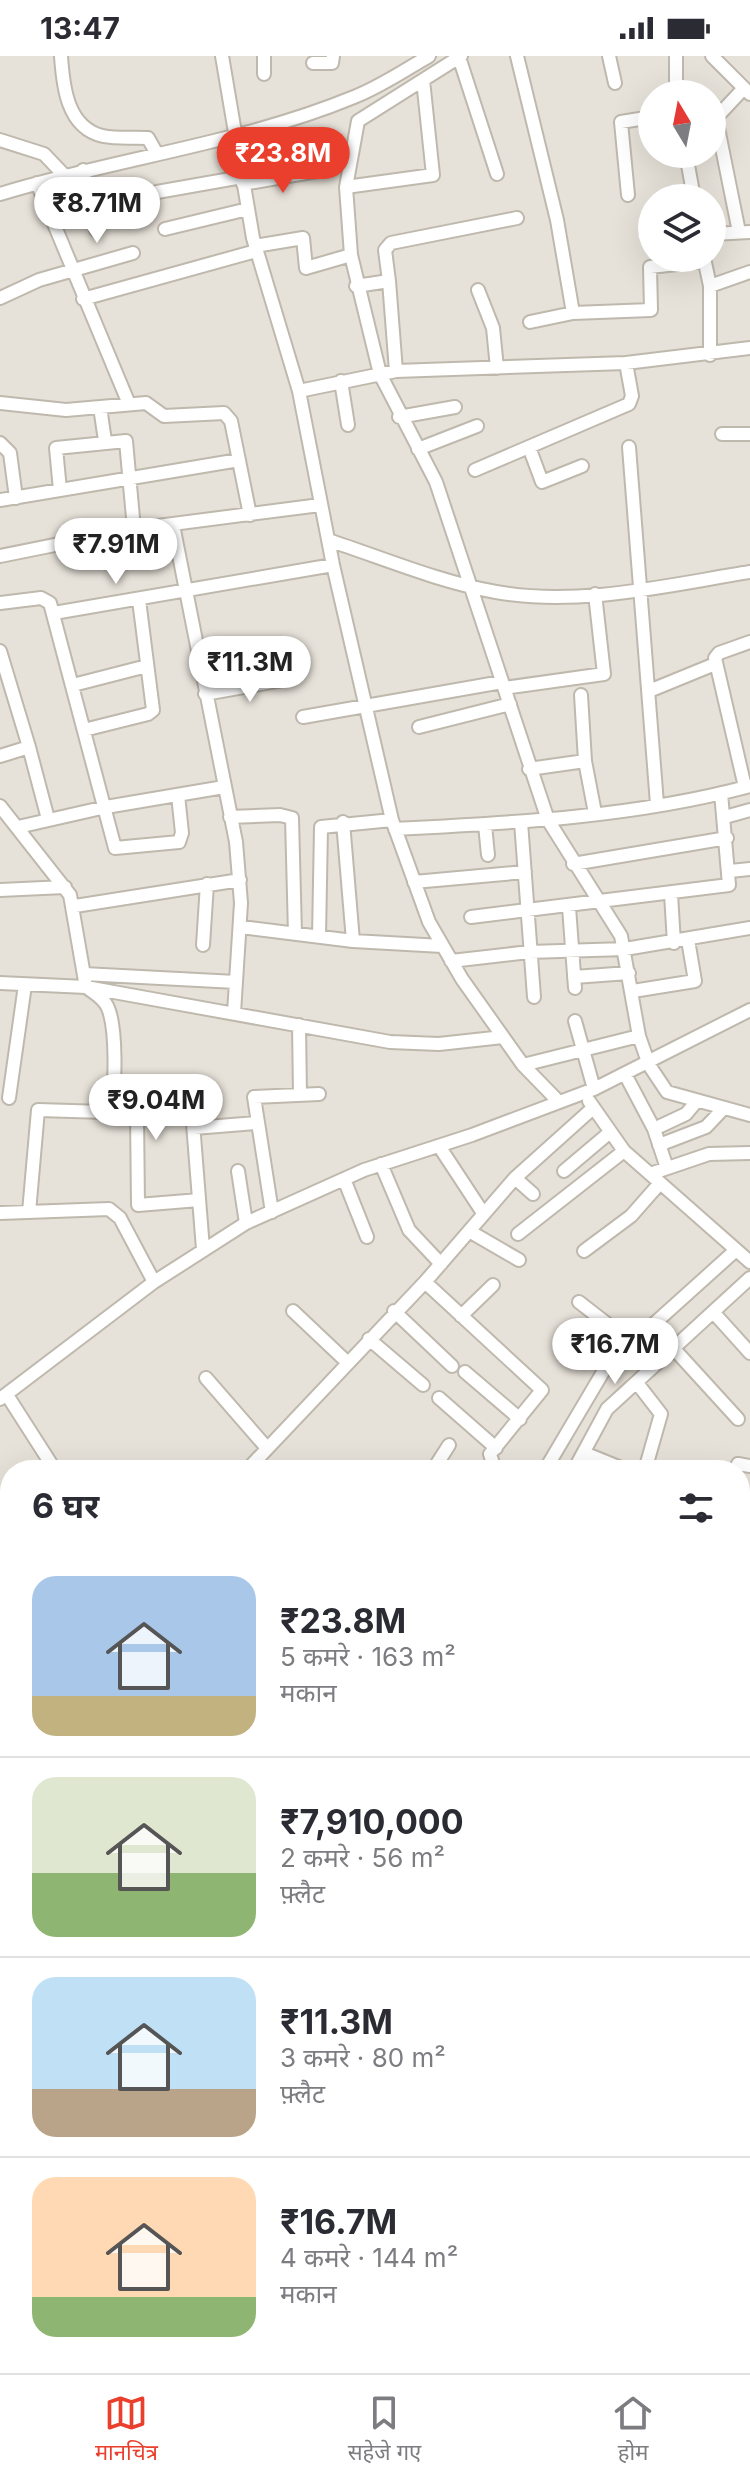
<!DOCTYPE html>
<html lang="hi">
<head>
<meta charset="utf-8">
<style>
  :root { --surface:#fff; --page:#f7f7f7; --text:#2b2b33; --muted:#7c7c81; --line:#e1e1e2; --accent:#e93f2c }
  body { margin:0; font-family:Inter,"Noto Sans Devanagari",sans-serif; background:var(--page); color:var(--text); height:100vh; display:flex; flex-direction:column; font-size:30px; white-space:nowrap }
  * { box-sizing:border-box; margin:0 }
  p { font-size:26px; color:var(--muted) }
  .icon { flex:none; width:44px; height:44px; fill:none; stroke:currentColor; stroke-width:2; stroke-linecap:round; stroke-linejoin:round }
  .map { position:relative; flex:1; overflow:hidden }
  .sheet { position:absolute; left:0px; top:1404px; width:750px; height:914px; display:flex; flex-direction:column; background:var(--surface); border-radius:32px 32px 0 0; box-shadow:0 8px 32px #0002 }
  .sheet>* { flex:none }
  .needle { width:52px; rotate:350deg }
  .buttons { position:absolute; left:638px; top:24px; display:grid; gap:16px }
  .buttons a { display:grid; place-items:center; width:88px; height:88px; border-radius:50%; background:var(--surface); box-shadow:0 8px 32px #0002; font-size:40px }
  .price { position:absolute; translate:-50% -68px; padding:0 18px; border-radius:28px; background:#fff; color:#222; font-size:26px; line-height:52px; filter:drop-shadow(0 2px 4px #0008) }
  .price::after { content:''; position:absolute; left:50%; top:48px; width:24px; height:18px; margin-left:-12px; background:inherit; clip-path:polygon(0 0,100% 0,50% 100%) }
  .price.active { background:var(--accent); color:#fff }
  ul { padding:0; list-style:none }
  li { display:flex; align-items:center; gap:24px; height:200px; padding:0 32px }
  li+li { border-top:2px solid var(--line) }
  li span { display:grid; place-items:center; flex:none; width:224px; height:160px; border-radius:24px; color:#555 }
  li>.icon { margin-inline-start:auto }
  span .icon { width:96px; height:96px; fill:#fffc; stroke-width:1 }
  li b { font-size:34px }
  h2 { display:flex; justify-content:space-between; align-items:center; height:96px; padding:0 32px; font-size:34px }
  .status { display:flex; justify-content:space-between; align-items:center; height:56px; padding:0 40px; background:var(--surface); direction:ltr }
  .status svg { height:22px; fill:currentColor }
  .tabs { display:flex; justify-content:space-around; align-items:center; height:112px; border-top:2px solid var(--line); background:var(--surface); font-size:22px; color:var(--muted) }
  .tabs a { display:grid; justify-items:center; gap:4px }
  .tabs .active { color:var(--accent) }
  .map>svg:first-child { display:block }
  .residential { fill:#e7e2d9; fill-rule:evenodd }
  .lines { fill:none; stroke-linecap:round; stroke-linejoin:round }
  .minor-casing { stroke:#bfb8ad; stroke-width:16 }
  .minor { stroke:#fff; stroke-width:12 }
</style>
</head>
<body>
<div class="status"><b>13:47</b><svg viewBox="0 0 49 12"><path d="M0 12V9h3v3zM5 12V6h3v6zM10 12V3h3v9zM15 12V0h3v12zM26 1h20v11H26zM47 4h2v5h-2z"/></svg></div>
<div class="map">
<svg width="750" height="2317" viewBox="0 0 750 2317">
  <rect width="100%" height="100%" fill="#f4f0ea"/>
  <path class="residential" d="M0,0H750V2317H0ZM652,38H712V98H652ZM652,142H712V202H652ZM10,1414H740V2308H10Z"/>
  <g class="lines">
    <defs>
      <path id="minor" d="M61,0C63,30 67,72 103,80C118,83 133,81 148,82L157,98
        M222,0L253,182L299,335L333,509L392,764L429,866L462,923L523,1009L558,1045
        M461,0L358,65L346,131L351,199L380,318L436,426L548,764L621,880L639,980L649,1009L667,1036L750,1059
        M517,0L557,164L573,257
        M609,0L615,27
        M676,0V38
        M712,0L750,38
        M459,1L497,118
        M313,7H332L333,0
        M264,18V0
        M0,84L44,98L64,119
        M686,98L694,142
        M83,114L96,174
        M37,127L129,348
        M243,128L317,115
        M346,131L433,119L423,24
        M157,136L242,121
        M0,138C117,102 240,88 354,41C380,31 405,14 429,0
        M628,139L621,66L652,61
        M165,173L248,153
        M739,176L716,62L744,32
        M712,178L750,176
        M255,190L303,182L306,212L351,199
        M704,202L710,230V299
        M389,225L396,315
        M356,230L389,225L385,194L391,187L517,162
        M710,230L750,216
        M478,234L493,272L497,312
        M0,242L39,224L133,197
        M83,243L256,195
        M530,266L573,257L651,254L650,211L704,205
        M341,325L348,369
        M299,335L396,315L626,307L750,292
        M0,347L66,354L146,347L164,360L224,357L231,365L250,459
        M100,351L105,385
        M399,361L455,351
        M722,378H750
        M0,387L10,397L16,442
        M529,391L542,426L582,410
        M629,391L657,748
        M418,393L477,370
        M475,414L629,348L632,340L626,307
        M60,434L56,392L126,385L134,473
        M0,444L239,404
        M173,469L236,786L241,847L234,957
        M328,484C383,502 439,526 496,536C579,551 668,529 750,516
        M0,500L134,473L320,449
        M0,547L41,542L50,547L115,792L179,786L182,777L178,739
        M54,557L333,509
        M0,595L29,691L0,700
        M73,629L147,610
        M504,632L604,618L595,538
        M649,635L715,608
        M205,638L288,623
        M581,639L585,705L595,757
        M303,661L502,626
        M419,671L510,648
        M84,674L148,658L153,654L139,544
        M29,691L48,763
        M529,713L585,705
        M745,731L715,602L719,597L750,586
        M0,750L70,839L86,931C94,937 104,942 108,952C116,971 117,1033 109,1052L105,1056L38,1054L29,1156
        M230,761L280,759L292,762L295,878
        M725,761L750,754
        M343,766L353,885
        M521,766L534,941
        M485,769L488,799
        M18,771L106,751L224,731
        M395,773C513,767 635,761 750,730
        M573,808L727,782
        M730,815L750,813
        M414,826L525,816
        M0,834L65,831
        M671,838L674,887
        M75,850L240,824
        M569,851L575,932
        M471,861L729,829L721,737
        M241,871L353,885L442,890
        M319,881L321,771L392,764
        M203,889L207,828
        M451,905L529,896L625,893L750,872
        M84,918L236,926
        M574,921L629,917
        M0,927L86,931L390,986L439,988L503,981
        M633,935L695,925L688,884
        M575,965L594,1033
        M299,969L300,1039
        M523,1009L639,980
        M626,1020L654,1073L667,1112
        M9,1042L25,929
        M589,1045L624,1095L750,1206
        M192,1055L203,1193
        M105,1056L137,1058L138,1149L199,1144
        M194,1072L257,1067
        M654,1073L686,1058L696,1046
        M659,1089L706,1071L723,1053
        M439,1090L483,1157
        M381,1108L409,1174L441,1208
        M238,1115L246,1167
        M564,1115L609,1077
        M650,1118L709,1098L750,1097
        M515,1122L533,1138
        M344,1123L367,1181
        M272,1156L254,1041L319,1038
        M0,1157L109,1153L120,1162L154,1226
        M469,1175L519,1204
        M518,1178L624,1095
        M584,1195L631,1160L660,1127
        M425,1226L542,1334L490,1398L495,1414
        M579,1246L633,1288
        M293,1255L348,1307
        M394,1255L452,1310
        M714,1257L750,1297
        M461,1260L493,1229
        M369,1283L423,1329
        M675,1294L738,1363
        M465,1316L520,1363
        M206,1322L266,1391
        M637,1327L661,1358L645,1414
        M7,1339L55,1414
        M439,1342L496,1392
        M0,1343L154,1226L246,1167L364,1114L472,1079L594,1033L750,954
        M584,1397L626,1414
        M247,1414L425,1226L515,1122L593,1052
        M433,1414L449,1389
        M545,1414L606,1311L736,1194
        M574,1414L607,1353L750,1222
        M735,1414L738,1408L750,1410
        M740,1507L750,1477
        M740,1526L750,1529
        M740,1620L750,1603
        M0,1654L10,1662
        M740,1701L750,1687
        M0,1744L10,1731
        M740,1791L747,1781
        M745,1913L750,1890
        M0,1930L10,1939
        M740,1980L750,1981
        M740,2019L747,2023L740,2049
        M740,2063L750,2067
        M740,2164L750,2145
        M0,2250L10,2242
        M741,2261L750,2241
        M0,2279L10,2290
        M312,2308L330,2317
        M383,2308L401,2317
        M452,2308L467,2317
        M518,2308L535,2317
        M715,2308L734,2317
        M62,2314L66,2317
        M25,2317L34,2308
        M105,2317L113,2308
        M164,2317L174,2308
        M215,2317L224,2308
        M295,2317L300,2308
        M492,2317L497,2308
        M549,2317L554,2308
        M596,2317L601,2308
        M647,2317L652,2308
        M674,2317L679,2308"/>
    </defs>
    <use href="#minor" class="minor-casing"/>
    <use href="#minor" class="minor"/>
  </g>
</svg>
<div class="buttons">
<a><svg class="needle" viewBox="-14 -14 28 28"><path d="M0-13l5 13h-10z" fill="#e53935"/><path d="M0 13l5-13h-10z" fill="#7c7c81"/></svg></a>
<a><svg class="icon" aria-label="layers" viewBox="0 0 24 24"><path d="M12 4l9 5-9 5-9-5zM3 14l9 5 9-5"/></svg></a>
</div>
<b class="price active" style="left:283px;top:139px">₹23.8M</b>
<b class="price" style="left:97px;top:189px">₹8.71M</b>
<b class="price" style="left:116px;top:530px">₹7.91M</b>
<b class="price" style="left:250px;top:648px">₹11.3M</b>
<b class="price" style="left:156px;top:1086px">₹9.04M</b>
<b class="price" style="left:615px;top:1330px">₹16.7M</b>
<section class="sheet">
<h2>6 घर<svg class="icon" aria-label="filters" viewBox="0 0 24 24"><path d="M4 7h16M4 17h16"/><circle cx="9" cy="7" r="2"/><circle cx="15" cy="17" r="2"/></svg></h2>
<ul>
<li><span style="background:linear-gradient(#a9c7e8 75%,#c2b280 0)"><svg class="icon" aria-label="home" viewBox="0 0 24 24"><path d="M3 11l9-7 9 7M6 9v11h12V9"/></svg></span><div><b>₹23.8M</b><p>5 कमरे · 163 m²</p><p>मकान</p></div></li>
<li><span style="background:linear-gradient(#dfe7d0 60%,#8fb573 0)"><svg class="icon" aria-label="home" viewBox="0 0 24 24"><path d="M3 11l9-7 9 7M6 9v11h12V9"/></svg></span><div><b>₹7,910,000</b><p>2 कमरे · 56 m²</p><p>फ़्लैट</p></div></li>
<li><span style="background:linear-gradient(#bfe0f5 70%,#b9a48a 0)"><svg class="icon" aria-label="home" viewBox="0 0 24 24"><path d="M3 11l9-7 9 7M6 9v11h12V9"/></svg></span><div><b>₹11.3M</b><p>3 कमरे · 80 m²</p><p>फ़्लैट</p></div></li>
<li><span style="background:linear-gradient(#ffd9b3 75%,#8fb573 0)"><svg class="icon" aria-label="home" viewBox="0 0 24 24"><path d="M3 11l9-7 9 7M6 9v11h12V9"/></svg></span><div><b>₹16.7M</b><p>4 कमरे · 144 m²</p><p>मकान</p></div></li>
</ul>
</section>
</div>
<nav class="tabs">
<a class="active"><svg class="icon" aria-label="map" viewBox="0 0 24 24"><path d="M3 6l6-2 6 2 6-2v14l-6 2-6-2-6 2zM9 4v14M15 6v14"/></svg>मानचित्र</a>
<a><svg class="icon" aria-label="saved" viewBox="0 0 24 24"><path d="M7 4h10v16l-5-4-5 4z"/></svg>सहेजे गए</a>
<a><svg class="icon" aria-label="home" viewBox="0 0 24 24"><path d="M3 11l9-7 9 7M6 9v11h12V9"/></svg>होम</a>
</nav>
</body>
</html>
